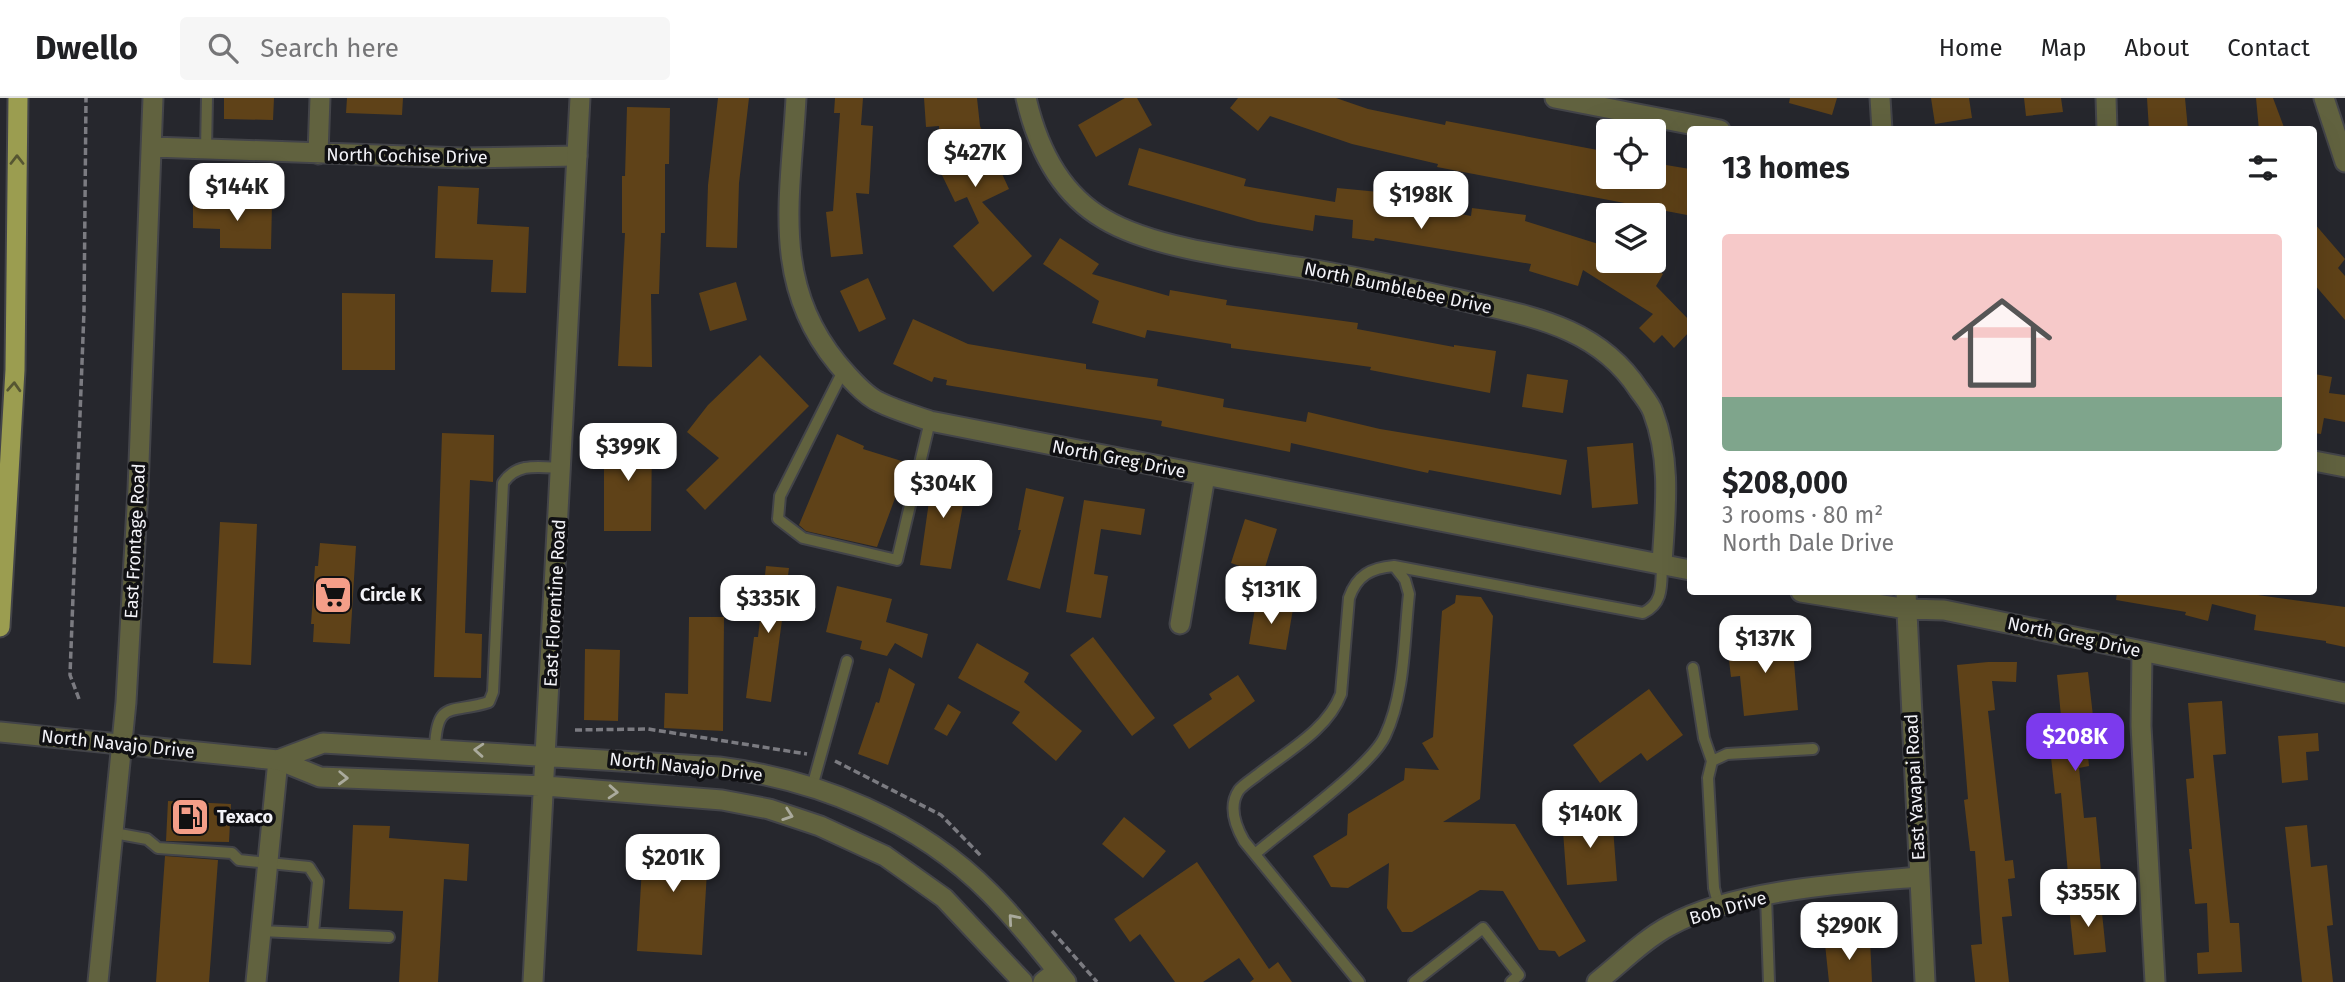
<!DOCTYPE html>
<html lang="en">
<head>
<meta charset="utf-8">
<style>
  :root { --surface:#fff; --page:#f6f6f6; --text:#202124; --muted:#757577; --line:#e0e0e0; --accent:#7c3aed }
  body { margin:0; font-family:"Fira Sans",sans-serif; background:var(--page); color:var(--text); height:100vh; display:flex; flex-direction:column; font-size:26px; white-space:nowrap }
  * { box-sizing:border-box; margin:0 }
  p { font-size:23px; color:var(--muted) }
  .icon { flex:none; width:38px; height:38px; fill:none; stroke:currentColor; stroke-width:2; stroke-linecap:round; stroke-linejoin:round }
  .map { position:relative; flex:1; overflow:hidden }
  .details { position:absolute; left:1687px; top:28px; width:630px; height:469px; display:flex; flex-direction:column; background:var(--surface); border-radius:7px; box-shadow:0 7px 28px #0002 }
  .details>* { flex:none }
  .tools { position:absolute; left:1596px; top:21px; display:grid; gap:14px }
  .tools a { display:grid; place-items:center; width:70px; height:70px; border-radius:7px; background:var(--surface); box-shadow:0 7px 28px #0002; font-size:35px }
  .price { position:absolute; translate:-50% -60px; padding:0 16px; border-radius:14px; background:#fff; color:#222; font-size:23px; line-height:46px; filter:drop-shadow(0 2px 4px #0008) }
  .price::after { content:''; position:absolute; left:50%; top:42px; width:21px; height:16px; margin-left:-10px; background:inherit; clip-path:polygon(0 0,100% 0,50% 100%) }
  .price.current { background:var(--accent); color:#fff }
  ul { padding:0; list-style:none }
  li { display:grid; align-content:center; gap:14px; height:371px; padding:0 35px }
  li+li { border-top:2px solid var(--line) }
  li span { display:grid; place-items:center; height:217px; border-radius:7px; color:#555 }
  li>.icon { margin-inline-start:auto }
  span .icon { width:126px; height:126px; fill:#fffc; stroke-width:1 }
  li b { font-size:30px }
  h2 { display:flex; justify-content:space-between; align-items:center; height:84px; padding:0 35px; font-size:30px }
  header { display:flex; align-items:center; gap:42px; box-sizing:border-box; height:98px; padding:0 35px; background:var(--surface); border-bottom:2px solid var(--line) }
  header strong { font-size:33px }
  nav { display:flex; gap:38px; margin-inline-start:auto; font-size:24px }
  .search { width:490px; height:63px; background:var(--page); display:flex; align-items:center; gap:18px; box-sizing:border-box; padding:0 24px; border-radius:7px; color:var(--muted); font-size:26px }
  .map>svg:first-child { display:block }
  .building { fill:#5f4218 }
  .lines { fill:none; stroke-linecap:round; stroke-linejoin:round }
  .service-casing { stroke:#434449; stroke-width:14 }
  .minor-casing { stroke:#434449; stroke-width:23 }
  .tertiary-casing { stroke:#434449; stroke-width:23 }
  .primary-casing { stroke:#434449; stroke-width:23 }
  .path { stroke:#7b7b81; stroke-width:3.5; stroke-dasharray:7 3.5; stroke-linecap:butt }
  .service { stroke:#61623f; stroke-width:10 }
  .minor { stroke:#61623f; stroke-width:19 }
  .tertiary { stroke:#61623f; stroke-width:19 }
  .primary { stroke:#9b9d50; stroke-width:19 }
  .oneway { stroke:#565632 }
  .oneway2 { stroke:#aaaa9c }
  .labels { text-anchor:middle; stroke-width:7; stroke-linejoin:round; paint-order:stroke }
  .street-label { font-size:18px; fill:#f3f3f8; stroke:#101013 }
  .poi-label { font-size:18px; font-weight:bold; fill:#f3f3f8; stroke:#101013; text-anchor:start }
</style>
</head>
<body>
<header>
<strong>Dwello</strong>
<div class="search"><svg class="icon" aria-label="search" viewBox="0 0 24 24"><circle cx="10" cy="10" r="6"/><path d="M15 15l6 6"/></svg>Search here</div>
<nav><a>Home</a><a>Map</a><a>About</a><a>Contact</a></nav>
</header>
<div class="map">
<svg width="2345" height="884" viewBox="0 0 2345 884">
  <rect width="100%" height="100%" fill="#26272d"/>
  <path class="building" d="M224,0H274L273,22L224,21Z
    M347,0H403L402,17L346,15Z
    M718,0H749L739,85L737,150L706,149L708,87Z
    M835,0H863L861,27L873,28L869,96L856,95L863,156L831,159L826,114L833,113L840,15H834Z
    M924,0H977L980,28L1009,91L982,104L1032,158L993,194L953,148L979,125L967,99L955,104L941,75L952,70L940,46L939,28L926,29Z
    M1125,0H1137L1152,27L1096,59L1078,27Z
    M1238,0H1336L1368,11L1445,27L1446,23L1608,54V79H1654V65L1690,71L1687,117L1437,69L1438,66L1352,46L1270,18L1258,33L1230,10Z
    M1790,0H1837L1832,17L1789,5Z
    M1931,0H1969L1972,20L1935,26Z
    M2024,0H2061L2063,14L2026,18Z
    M2147,0H2185L2188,32H2149Z
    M2256,0H2273L2285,32H2259Z
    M627,9L670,10L669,66H665V135H661L659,196H651L652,269L618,268L625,135H622V78H625Z
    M1139,50L1246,81L1244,88L1335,104L1337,90L1379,94V100L1471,118L1472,110L1526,117L1525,123L1608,149V163H1642L1663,176L1656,188L1690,223V233L1674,250L1662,237L1654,245L1639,230L1653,216L1583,172L1578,188L1529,173L1531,166L1375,140L1374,143L1352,140L1353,122L1315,117L1313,133L1258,124L1128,87Z
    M438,88L479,90L477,126L529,129L526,195L491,194L493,162L435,160Z
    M193,104L272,105L271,151L220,150V131L193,130Z
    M2314,125L2345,161L2338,170L2345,178V222L2314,186Z
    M1060,140L1099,166L1092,176L1169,198L1170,192L1227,202L1226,207L1358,225L1357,231L1454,249V247L1496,253L1490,295L1370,272L1371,269L1231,250V246L1147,232L1145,240L1092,225L1099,203L1043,166Z
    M868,180L886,221L859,234L840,193Z
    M736,184L747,222L710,233L699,195Z
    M342,195L395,196V272H342Z
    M913,221L968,246L1086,266V271L1158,281L1157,288L1224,301L1223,309L1306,324L1308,314L1380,331L1567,362L1561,397L1429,372L1428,375L1291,345L1290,354L1161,328L1162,323L946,287L947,282L934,279L932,284L893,266Z
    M760,257L809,308L705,412L686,392L719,360L687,334L708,307Z
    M1527,276L1568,282L1563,315L1522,309Z
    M2314,276L2332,279L2329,295L2345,297V324L2324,320L2321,336L2314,335Z
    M442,335L494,337L493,384L470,382L465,535L482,536L481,580L434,579Z
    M837,336L864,348L863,351L908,365L877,449L806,433L799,427Z
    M604,337H652L651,433H604Z
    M1633,345L1638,406L1592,410L1587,349Z
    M933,375L968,380L951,471L920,467Z
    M1026,390L1064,399L1040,491L1007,482L1021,432H1018Z
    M1084,402L1145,411L1141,437L1101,431L1094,476L1108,478L1101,520L1066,514Z
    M1245,421L1277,431L1263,476L1231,465Z
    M220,424L257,426L251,567L213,565Z
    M320,445L356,448L350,546L313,544L314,526H311L315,468H318Z
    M766,468L789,470L771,604L746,600L754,539H758Z
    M837,488L892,501L886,524L928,536L922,560L895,545L887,558L860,551L862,543L826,534Z
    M2117,494H2236L2345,509V549L2326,545V543L2254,532L2256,517L2212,506L2208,523L2185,517L2186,514L2116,502Z
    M1456,497L1481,499L1493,518L1480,701L1443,724L1515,726L1586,843L1559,859L1555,853L1539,852L1503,793L1480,792L1412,834H1402L1387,810L1389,765L1348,790L1331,789L1313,758L1347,737L1348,716L1404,682L1405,670L1439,672L1422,645L1433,639L1442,513L1455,505Z
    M1256,504L1293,511L1286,552L1249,546Z
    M689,519H724L723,633L664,630L665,595L688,596Z
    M1093,539L1155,620L1132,638L1070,557Z
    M1792,540L1798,612L1744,618L1740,578L1731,579L1727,546Z
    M977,545L1029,575L1024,584L1082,633L1056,663L1012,625L1020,614L958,580Z
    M585,551L620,552L618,623L584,622Z
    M1988,564H2017L2016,584L1992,583L1995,612L1988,613L2005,763L2013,762L2015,780L2008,781L2012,818L2002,819L2009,884H1975L1971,847L1982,846L1975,753H1970L1964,702L1968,701L1957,567Z
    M889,570L915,586L888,667L858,656L876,604L879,605Z
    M2088,574L2094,627L2085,628L2089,668L2079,670L2084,720L2096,719L2101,773L2068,776L2061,695L2055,696L2050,650L2064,649L2057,577Z
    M1238,577L1255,603L1189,651L1173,627L1212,601L1209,596Z
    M1649,591L1683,637L1647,663L1641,655L1600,685L1573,647Z
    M2222,603L2226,656L2213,657L2230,825H2239L2242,874L2198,876L2197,855L2209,854L2207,805L2195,806L2189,751H2192L2186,681L2194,680L2188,605Z
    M948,606L961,614L947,638L934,631Z
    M2318,635L2319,653L2306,654L2308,682L2282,685L2278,638Z
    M168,703L231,706L229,744L166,743Z
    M1612,716L1617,783L1567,787L1562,720Z
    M1124,719L1166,753L1143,780L1102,746Z
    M353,727L390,728L389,740L469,746L467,783L444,781L438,884H399L403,813L349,811Z
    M2307,727L2311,769L2327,767L2333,827L2327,828L2333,884H2302L2285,729Z
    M644,736L709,740L702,857L637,853Z
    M165,758L218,762L209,884H156Z
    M1197,764L1269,871L1278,864L1292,884H1250L1254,881L1239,860L1203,884H1175L1140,836L1130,844L1114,821Z
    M2101,805L2106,854L2074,857L2069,809Z
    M1870,841L1872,884H1829L1825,846Z"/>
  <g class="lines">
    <defs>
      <path id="service" d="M206,52L207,0
        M843,273L780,398L778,421L803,440L897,462L930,323
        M1693,570L1704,640L1712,663
        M435,649C437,601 452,616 489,604L493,594L503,385C517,364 539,369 562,370
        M812,689L847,563
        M114,735L147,741L158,750L232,755L239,762L309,769L318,783L313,835
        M1255,756C1285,730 1371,669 1385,638C1405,596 1404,541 1409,496L1405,482L1394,468
        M1766,798L1769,884
        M1719,809L1714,790L1708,680L1712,663L1727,656L1813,651
        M261,833L389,839
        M1359,884L1244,743C1236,729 1228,708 1239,692C1244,686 1254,680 1260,675C1288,653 1328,631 1341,596L1349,500C1357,477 1371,470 1394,468L1643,515C1664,505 1661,487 1662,466
        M1414,884L1483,830L1519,877L1511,884"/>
      <path id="minor" d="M796,0C791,97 770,184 837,265C848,278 864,297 879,304C895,312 913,317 930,323L1690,472
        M1026,0C1037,48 1059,95 1104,121C1154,151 1246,161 1304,170C1358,179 1412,191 1465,203C1533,219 1598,229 1639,292C1644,299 1650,306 1653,314C1672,364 1665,414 1662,466
        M1555,0L1720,32
        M1880,0L1882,32
        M2106,0L2107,32
        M2324,0L2345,64
        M153,49L462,60L577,58
        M318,56L320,0
        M2314,363L2345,369
        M1801,494L1907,511L1944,512L2345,595
        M1906,494L1925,884
        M1180,526L1205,378
        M2142,554L2141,628L2155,884
        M98,884L126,604L138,391L153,0
        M256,884L278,662
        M1597,884C1620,866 1643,842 1669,828C1732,792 1848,785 1919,779"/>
      <path id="tertiary" d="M0,634L278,662L320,679L545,688L722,702L769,711L820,728L885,758L944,800L1023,884
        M278,662L323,645L719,669C819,682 918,722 990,795C1017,822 1042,854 1066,884
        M533,884L580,0
        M1043,884L1057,873"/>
      <path id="primary" d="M0,529L15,272L18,0"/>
    </defs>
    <use href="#service" class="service-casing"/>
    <use href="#minor" class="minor-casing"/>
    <use href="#tertiary" class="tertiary-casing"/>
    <use href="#primary" class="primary-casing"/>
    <path class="path" d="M79,601L70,577L84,213L86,0
      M575,632L648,631L807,656
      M835,663L941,717L982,759
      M1052,833L1097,884"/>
    <use href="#service" class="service"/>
    <use href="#minor" class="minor"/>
    <use href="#tertiary" class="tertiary"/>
    <use href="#primary" class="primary"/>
  </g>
  <defs><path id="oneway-chevron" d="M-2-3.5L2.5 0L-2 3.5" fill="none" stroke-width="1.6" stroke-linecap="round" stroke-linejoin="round" transform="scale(1.75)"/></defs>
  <g class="oneway">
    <use href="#oneway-chevron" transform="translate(17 62) rotate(-90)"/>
    <use href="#oneway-chevron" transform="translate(14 289) rotate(-87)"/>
  </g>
  <g class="oneway2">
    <use href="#oneway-chevron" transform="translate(479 652) rotate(-176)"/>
    <use href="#oneway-chevron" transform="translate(343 680) rotate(2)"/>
    <use href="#oneway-chevron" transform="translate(613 694) rotate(4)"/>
    <use href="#oneway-chevron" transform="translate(788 717) rotate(19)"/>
    <use href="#oneway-chevron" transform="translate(1013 821) rotate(-131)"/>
  </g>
  <defs>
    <symbol id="supermarket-square" viewBox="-11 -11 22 22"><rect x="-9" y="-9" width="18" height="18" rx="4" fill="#f49e88" stroke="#101013"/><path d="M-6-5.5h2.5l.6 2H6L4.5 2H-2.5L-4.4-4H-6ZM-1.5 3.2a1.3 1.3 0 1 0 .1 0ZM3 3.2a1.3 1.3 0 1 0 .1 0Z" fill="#111"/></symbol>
    <symbol id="fuel-square" viewBox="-11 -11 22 22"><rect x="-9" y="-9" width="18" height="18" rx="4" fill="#f49e88" stroke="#101013"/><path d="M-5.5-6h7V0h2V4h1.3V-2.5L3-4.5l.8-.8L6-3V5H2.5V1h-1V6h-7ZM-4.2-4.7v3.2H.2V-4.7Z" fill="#111"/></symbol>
  </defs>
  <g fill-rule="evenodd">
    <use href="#supermarket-square" x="311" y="475" width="44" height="44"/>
    <use href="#fuel-square" x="168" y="697" width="44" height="44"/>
  </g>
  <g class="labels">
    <g class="street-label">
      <text transform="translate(407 58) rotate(1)" y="6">North Cochise Drive</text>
      <text transform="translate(1398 190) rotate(12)" y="6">North Bumblebee Drive</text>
      <text transform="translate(1119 361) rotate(11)" y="6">North Greg Drive</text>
      <text transform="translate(135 443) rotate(-87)" y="6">East Frontage Road</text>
      <text transform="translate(555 505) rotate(-87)" y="6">East Florentine Road</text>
      <text transform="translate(2074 539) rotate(12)" y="6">North Greg Drive</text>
      <text transform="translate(118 646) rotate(6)" y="6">North Navajo Drive</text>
      <text transform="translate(686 669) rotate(6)" y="6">North Navajo Drive</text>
      <text transform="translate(1915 689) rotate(-93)" y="6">East Yavapai Road</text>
      <text transform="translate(1728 810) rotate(-16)" y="6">Bob Drive</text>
    </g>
    <g class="poi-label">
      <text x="360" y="503">Circle K</text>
      <text x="217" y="725">Texaco</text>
    </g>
  </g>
</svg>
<div class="tools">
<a><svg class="icon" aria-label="locate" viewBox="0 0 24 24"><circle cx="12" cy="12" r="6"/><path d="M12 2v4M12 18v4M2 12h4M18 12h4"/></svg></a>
<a><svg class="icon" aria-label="layers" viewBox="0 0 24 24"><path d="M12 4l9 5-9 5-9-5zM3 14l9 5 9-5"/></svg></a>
</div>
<b class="price" style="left:975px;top:91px">$427K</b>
<b class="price" style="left:237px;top:125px">$144K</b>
<b class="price" style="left:1421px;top:133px">$198K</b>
<b class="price" style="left:628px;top:385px">$399K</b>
<b class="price" style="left:943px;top:422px">$304K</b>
<b class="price" style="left:1271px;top:528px">$131K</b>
<b class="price" style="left:768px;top:537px">$335K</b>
<b class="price" style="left:1765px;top:577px">$137K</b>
<b class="price current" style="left:2075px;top:675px">$208K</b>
<b class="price" style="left:1590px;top:752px">$140K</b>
<b class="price" style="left:673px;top:796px">$201K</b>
<b class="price" style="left:2088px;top:831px">$355K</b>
<b class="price" style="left:1849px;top:864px">$290K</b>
<section class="details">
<h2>13 homes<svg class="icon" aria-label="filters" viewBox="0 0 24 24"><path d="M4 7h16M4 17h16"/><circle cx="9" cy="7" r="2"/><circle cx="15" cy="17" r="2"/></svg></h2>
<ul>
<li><span style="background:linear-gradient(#f6c9c9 75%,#7fa58c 0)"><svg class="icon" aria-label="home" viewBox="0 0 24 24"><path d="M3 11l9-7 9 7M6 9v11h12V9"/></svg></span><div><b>$208,000</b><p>3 rooms · 80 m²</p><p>North Dale Drive</p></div></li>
</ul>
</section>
</div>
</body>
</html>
